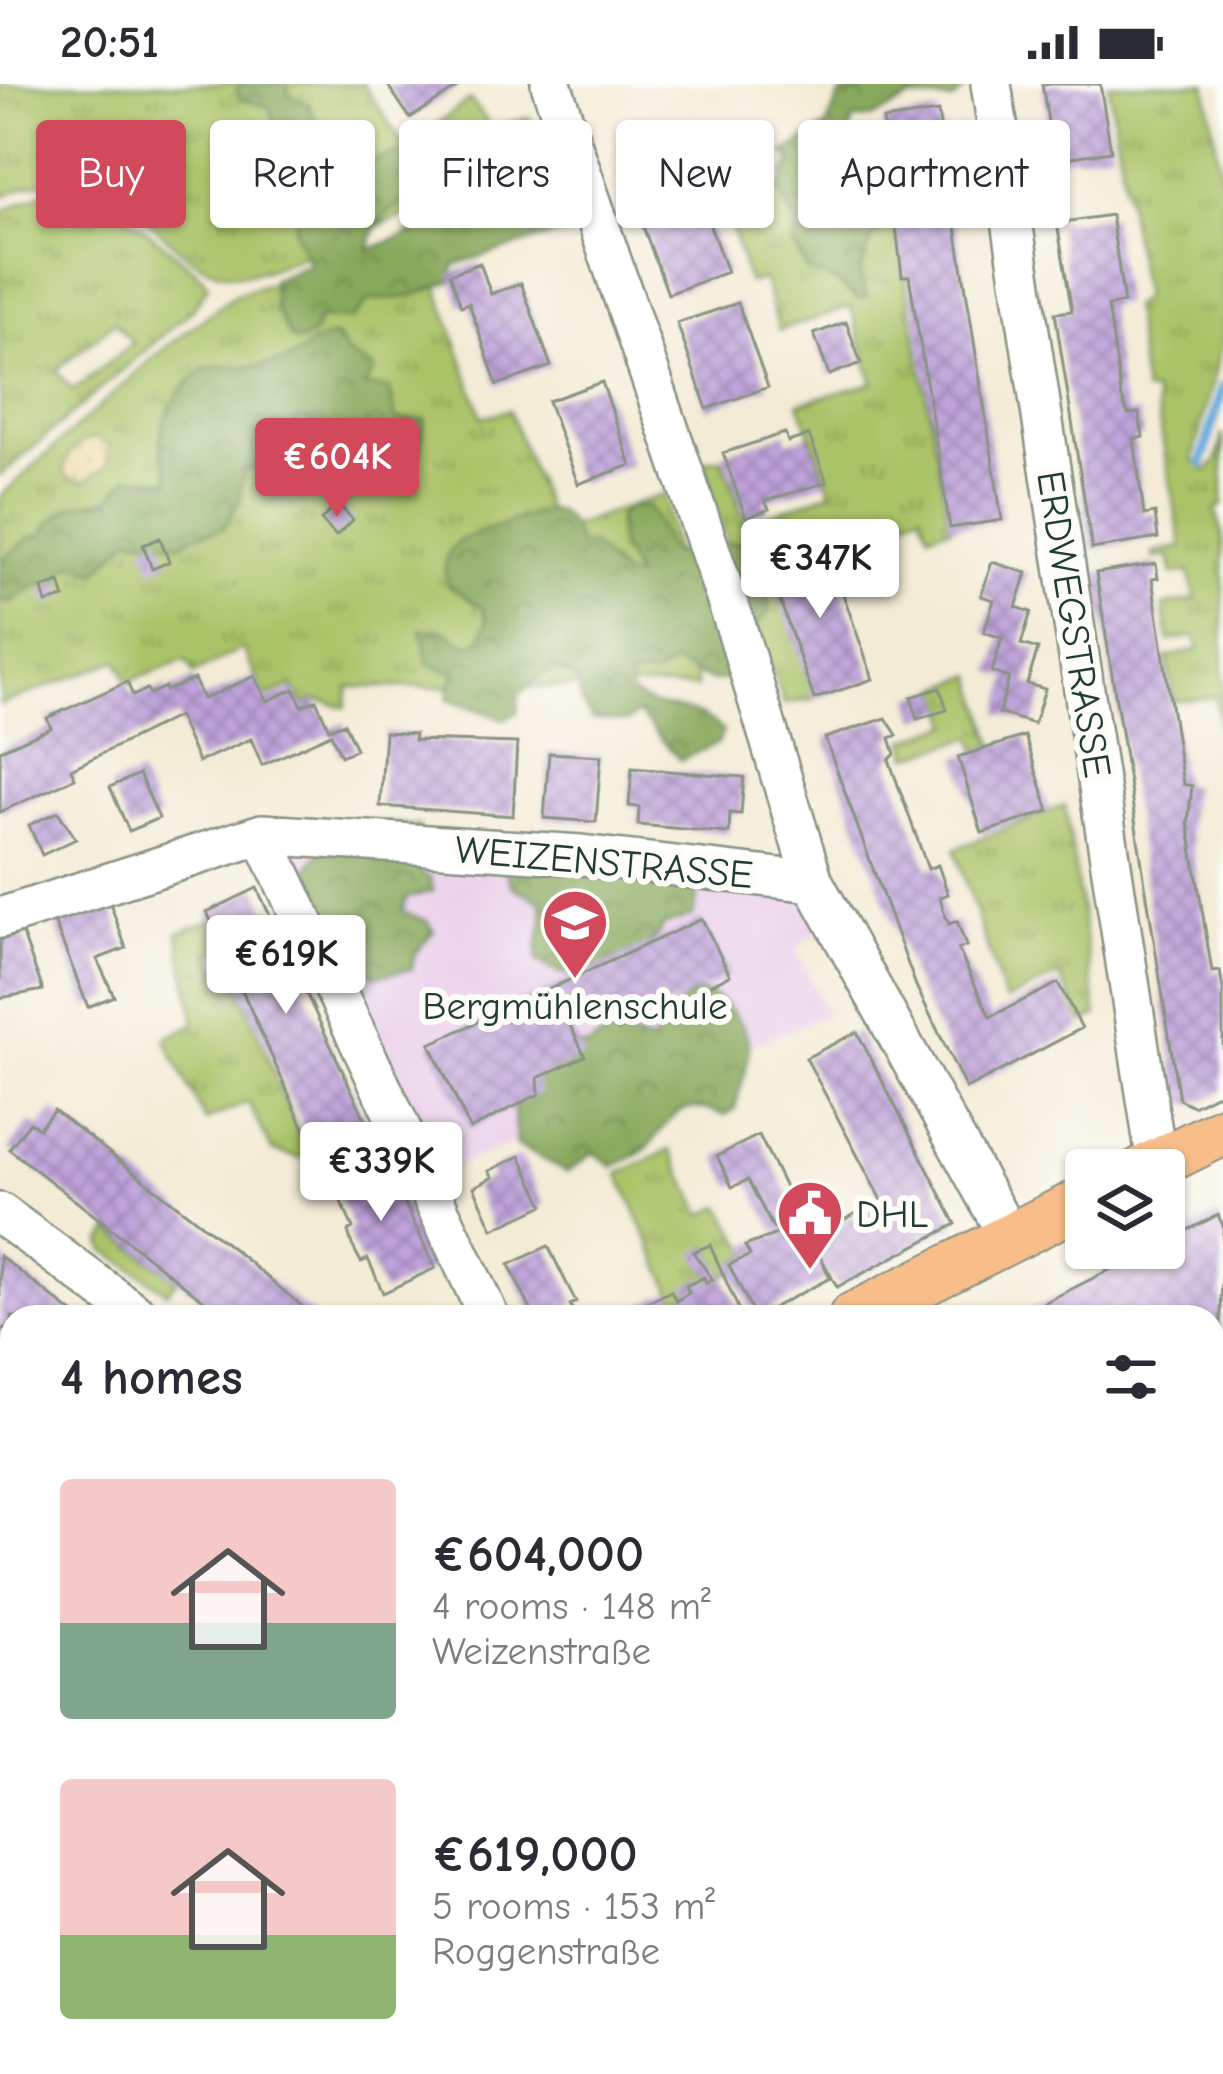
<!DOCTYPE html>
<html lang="en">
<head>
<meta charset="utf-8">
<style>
  :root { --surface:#fff; --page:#f7f7f7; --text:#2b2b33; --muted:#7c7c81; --accent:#d1495b }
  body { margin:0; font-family:"Comic Neue",sans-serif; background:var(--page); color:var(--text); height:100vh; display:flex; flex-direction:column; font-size:45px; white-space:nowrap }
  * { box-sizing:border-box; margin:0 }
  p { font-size:39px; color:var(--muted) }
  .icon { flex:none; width:66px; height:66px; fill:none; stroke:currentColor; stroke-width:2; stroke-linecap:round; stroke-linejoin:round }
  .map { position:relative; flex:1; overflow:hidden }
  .details { position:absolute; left:0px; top:1221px; width:1224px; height:771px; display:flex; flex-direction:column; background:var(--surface); border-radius:36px 36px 0 0; box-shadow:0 3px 9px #0004 }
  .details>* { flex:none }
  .hud { position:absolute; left:36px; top:36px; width:1152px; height:108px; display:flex; gap:24px }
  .buttons { position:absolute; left:1065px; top:1065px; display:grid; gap:24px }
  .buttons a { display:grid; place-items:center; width:120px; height:120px; border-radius:12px; background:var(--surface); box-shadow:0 3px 9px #0004; font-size:60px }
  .price { position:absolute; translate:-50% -102px; padding:0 27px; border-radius:12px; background:#fff; color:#222; font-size:39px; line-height:78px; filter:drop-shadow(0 3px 6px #0008) }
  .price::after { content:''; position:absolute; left:50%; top:72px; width:36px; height:27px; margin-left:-18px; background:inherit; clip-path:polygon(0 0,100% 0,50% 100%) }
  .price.current { background:var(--accent); color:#fff }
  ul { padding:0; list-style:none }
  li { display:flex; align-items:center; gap:36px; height:300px; padding:0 60px }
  li span { display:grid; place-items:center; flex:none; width:336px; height:240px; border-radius:12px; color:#555 }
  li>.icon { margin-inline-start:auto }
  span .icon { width:144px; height:144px; fill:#fffc; stroke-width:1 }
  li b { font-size:51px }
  h2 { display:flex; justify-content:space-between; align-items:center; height:144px; padding:0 60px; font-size:51px }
  .tag { padding:0 42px; border-radius:12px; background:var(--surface); box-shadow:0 3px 9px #0004; font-size:42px; line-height:108px }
  .tag.current { background:var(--accent); color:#fff }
  .status { display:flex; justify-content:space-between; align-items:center; height:84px; padding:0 60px; background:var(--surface); direction:ltr }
  .status svg { height:33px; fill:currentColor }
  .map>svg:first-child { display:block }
  .built { fill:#ebd1eb }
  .grass { fill:url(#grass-tufts); stroke:#65804e; stroke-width:3; fill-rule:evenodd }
  .forest { fill:url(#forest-crowns); stroke:#547348; stroke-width:3 }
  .sand { fill:url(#sand-dots); stroke:#868c69; stroke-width:3 }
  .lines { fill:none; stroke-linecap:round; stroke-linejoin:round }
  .stream { stroke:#6cade0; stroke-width:10 }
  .building { fill:url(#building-cross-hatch) }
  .minor-casing { stroke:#899484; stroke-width:44 }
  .major-casing { stroke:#899484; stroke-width:52 }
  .minor { stroke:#fff; stroke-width:39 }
  .major { stroke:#f8bd89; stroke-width:48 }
  .labels { text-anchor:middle; stroke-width:12; stroke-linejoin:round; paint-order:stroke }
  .street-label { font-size:39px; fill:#1f3d34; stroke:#fdfcf7 }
  .poi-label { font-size:39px; fill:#1f3d34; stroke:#fdfcf7 }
</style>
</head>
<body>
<div class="status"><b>20:51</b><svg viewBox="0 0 49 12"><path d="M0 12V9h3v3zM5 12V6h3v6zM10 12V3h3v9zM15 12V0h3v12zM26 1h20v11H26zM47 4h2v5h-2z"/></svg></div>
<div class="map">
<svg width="1223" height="1990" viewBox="0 0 1223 1990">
  <defs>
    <pattern id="grass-tufts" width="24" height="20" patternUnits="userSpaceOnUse" patternTransform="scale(3)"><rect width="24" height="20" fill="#abc368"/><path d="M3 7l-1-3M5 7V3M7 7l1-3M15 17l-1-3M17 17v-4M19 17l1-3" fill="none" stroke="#8ba056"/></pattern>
    <pattern id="forest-crowns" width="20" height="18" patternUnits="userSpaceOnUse" patternTransform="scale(3)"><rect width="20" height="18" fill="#88a95c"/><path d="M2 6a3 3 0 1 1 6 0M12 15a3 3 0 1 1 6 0" fill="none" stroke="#6f8b4d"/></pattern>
    <pattern id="sand-dots" width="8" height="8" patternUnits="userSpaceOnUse" patternTransform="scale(3)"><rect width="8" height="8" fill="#eeda9e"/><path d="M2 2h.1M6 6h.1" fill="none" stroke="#ccbc89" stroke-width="1.8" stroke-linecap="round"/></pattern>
    <pattern id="building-cross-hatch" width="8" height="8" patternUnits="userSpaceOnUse" patternTransform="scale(3)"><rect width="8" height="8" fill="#bfa3da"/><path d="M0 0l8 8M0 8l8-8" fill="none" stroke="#9b86b2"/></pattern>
  </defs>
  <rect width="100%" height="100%" fill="#fdfcf7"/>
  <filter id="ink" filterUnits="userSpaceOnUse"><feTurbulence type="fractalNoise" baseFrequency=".00833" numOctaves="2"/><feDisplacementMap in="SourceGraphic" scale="24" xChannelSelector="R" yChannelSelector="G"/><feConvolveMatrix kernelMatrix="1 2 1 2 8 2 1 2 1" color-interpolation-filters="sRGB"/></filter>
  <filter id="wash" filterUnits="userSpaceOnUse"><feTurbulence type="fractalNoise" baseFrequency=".004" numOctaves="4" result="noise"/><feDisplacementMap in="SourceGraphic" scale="48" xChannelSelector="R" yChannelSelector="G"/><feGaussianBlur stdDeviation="2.7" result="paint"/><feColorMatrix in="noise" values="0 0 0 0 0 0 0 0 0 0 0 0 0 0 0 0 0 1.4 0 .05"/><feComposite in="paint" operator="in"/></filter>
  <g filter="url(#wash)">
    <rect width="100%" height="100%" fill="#f3ebd5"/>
    <path class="built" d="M276,760L810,816L817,849L796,864L826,931L430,1093Z"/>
    <path class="grass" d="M0,0H363L405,63L470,16L492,43L529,33L545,72C475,105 404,132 331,160C305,170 272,188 244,190C156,198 135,44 0,114Z
      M1108,0H1206L1223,103V255L1193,375L1207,387L1217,377L1223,350V421L1215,425L1223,452V663L1216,613L1174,617L1167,573L1199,566L1195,552L1169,557L1163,522L1196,515L1189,488L1173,490L1169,472L1154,474L1153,469L1182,463L1154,309L1144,308L1132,222L1143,214Z
      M799,96L863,121L892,119L950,444L929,449L921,428L828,468L825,460L814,615L784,620L699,378L722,374L746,440L831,408L799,319L873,299L851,223L779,246L764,196L748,198L724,117Z
      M46,108C105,100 160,160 203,193L208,202L193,225L0,392V128ZM115,238L133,259L73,307L56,286Z
      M559,111L573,137L431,184L482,333L509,326L555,448L665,410L697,603H349L346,623L316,616L302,622L292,602L265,614L243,564L194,590L186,576L127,598L117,576L0,621V413L155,272L236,210Z
      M974,591L994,662L978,668L973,653L909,672L906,656L951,640L940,604Z
      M1065,721L1097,932L1083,938L1059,891L1005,917L955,765Z
      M211,836L223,863L211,870L224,898L235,893L307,1070L300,1074L272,1067L248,1018L206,1037L165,955L195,939L178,849Z
      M670,1066L703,1131L721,1122L750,1171L736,1177L732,1187L676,1217L619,1090Z
      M111,1146L177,1196L167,1208L104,1165L102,1158Z
      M1223,1500V1594L1212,1605V1509Z"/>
    <path class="forest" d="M240,0H288V10L308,20L321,49L312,77C321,93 327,99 347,97L346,85L359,73L371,79L393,70H417L442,43C458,42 459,43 473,48C496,57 507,39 533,61L532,74C513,81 437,106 422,104C397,130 378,121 369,166L420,145L443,144L467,129L503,124L526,104L546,101L568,127L564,148L463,178L454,182L452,197L409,213L369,216L352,235H318L315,248L301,257L290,254L275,224L272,196L309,180L295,148V95L257,71L259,53L274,39L270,23L242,16L236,7Z
      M867,0H971L952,17L911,14L873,34L854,36L844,62L855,71L860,97C885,109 882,122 882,148L872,154L860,189L867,213L858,215L837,198L808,188L793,160L797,140C782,114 773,103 792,77L784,69L826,43L841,10L860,8Z
      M336,253L347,269L375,286L364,302L390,305L396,336L425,335L419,374L394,383L375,344L329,348L300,333L291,368L266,383L243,386L240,416L223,445L194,451L181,460L130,453L97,488L74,480L64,485L60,498L39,500L10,518L0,516V478L29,454L42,451C61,421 74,420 107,416L130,392L170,397C168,384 160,365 161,352C162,328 191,285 216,283C241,280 264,286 288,276C308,267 310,254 336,253Z
      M631,422L649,423L671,469C708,468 732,446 765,469L769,528L756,542L734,594L713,597L674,580L656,591L630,593V609C664,634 684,613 723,647L718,659L680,676L638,629L627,638L592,635L581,618L578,597L553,582L519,610L517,629L504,635L448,615L450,598L458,590L428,580L421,546L441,545L468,561L480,557L487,538L483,524L447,501C437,451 474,452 509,439C550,424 562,413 579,462L591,460L622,491L635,493C627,466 615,472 618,432Z
      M364,737L419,742L421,789L431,794L433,807L407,814L402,827L427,837L434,846L414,871L412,885L375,892C357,878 351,861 329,852C322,837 306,814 305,798C303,774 346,745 364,737Z
      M502,779L700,797L693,832L664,841C644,880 572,908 538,877C534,854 549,840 541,817L513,803Z
      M695,908C719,910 726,920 739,937C761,967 741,991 735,1025L725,1031C676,1012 674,1033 647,1064C640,1072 622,1077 613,1083L594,1068L567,1088L516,1061L513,1009L576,961L587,963L611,947L653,959L664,932Z
      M12,1270V1493L0,1505V1335L6,1333C0,1313 1,1289 12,1270Z"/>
    <path class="sand" d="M95,354L109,361L108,381L86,397L69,395L64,388C65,370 78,356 95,354Z"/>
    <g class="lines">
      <path class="stream" d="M1202,379L1223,302
        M1212,1497L1223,1479"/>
    </g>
    <g id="blocks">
      <path class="building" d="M387,0H455L457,4L410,34Z
        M1042,0H1100L1111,67L1054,76Z
        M938,28L1002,436L950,444L909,192H902L883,36Z
        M696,104L727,188L668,210L637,126Z
        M1111,131L1124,219L1108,222L1121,311L1128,330L1139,329L1143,353L1134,355L1144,431L1155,429L1158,454L1092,465L1055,229L1072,227L1057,139Z
        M480,179L491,210L521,199L551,282L497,301L469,219L461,222L450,190Z
        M738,219L768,303L707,325L677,239Z
        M846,238L861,279L829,291L814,250Z
        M602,298L631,381L578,400L548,317Z
        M785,349L788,358L809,351L827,398L765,417L769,425L746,434L723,369Z
        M338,420L353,436L336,452L321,436Z
        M160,454L169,478L152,485L143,461Z
        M825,459L873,595L814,615L767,479Z
        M992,478L1027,489L1016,523L1031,528L1021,560L1038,565L1027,600L1045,605L1034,640L999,629L1009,594L992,588L1002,554L984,548L994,516L981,512Z
        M1156,480L1158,494L1152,495L1183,700L1192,702L1188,738L1212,888L1220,887L1223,905V1007L1193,1022L1179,1015L1096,489Z
        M60,498L65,514L46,519L42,504Z
        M255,592L267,617L294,605L302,622L316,616L329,645L344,639L356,665L341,672L331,650L262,681L251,655L198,678L178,632L71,685L75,694L0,728V666L51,644L47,634L127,598L133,612L147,605L150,610L165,603L166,607L194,595L203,615Z
        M940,604L947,626L917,635L911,613Z
        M886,634L897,651L890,654L895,670L889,676L928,785L938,781L948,810L940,813L943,826L949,840L957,837L966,862L958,865L990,933L1058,899L1082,944L966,1005L916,902L825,654Z
        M385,648L415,650L414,656L517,659L513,732L380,722Z
        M1025,652L1049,727L982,749L958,673Z
        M549,669L601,672L596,738L544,734Z
        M632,684L744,693L741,730L730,729L729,749L638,741L639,723L629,722Z
        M139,690L159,734L129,747L110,703Z
        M58,728L76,755L42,771L29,741Z
        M257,804L365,1035L311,1060L207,828Z
        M109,816L126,864L97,875L114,912L88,923L54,837Z
        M702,835L730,891L619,946L606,921L569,939L585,972L538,994L539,1010L470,1045L430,960Z
        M22,849L43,906L0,914V856Z
        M857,948L956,1140L837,1203L820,1172L830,1194L755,1233L729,1181L750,1171L745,1162L782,1148L773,1144L748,1096L732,1103L717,1072L759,1051L810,1154L881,1116L806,974Z
        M54,1026L237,1168L315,1233H225L9,1065L30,1038L39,1044Z
        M381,1069L435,1184L383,1209L368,1175L361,1178L352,1161L348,1147L353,1144L330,1093Z
        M520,1072L544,1121L493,1145L474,1103L493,1093L489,1087Z
        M1218,1131L1223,1142L1220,1271L1212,1275V1233H1016L1153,1164H1164V1158Z
        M710,1161L742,1233H630L626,1228L671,1207L676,1217L689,1209L686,1202L704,1193L706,1199L713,1196L693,1168Z
        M548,1162L576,1218L570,1221L576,1233L526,1229L531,1226L509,1181Z
        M0,1172L51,1212L78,1233H12V1250L4,1244L0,1250Z
        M12,1498V1564L0,1568V1502Z
        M12,1683V1740L0,1745V1688Z
        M12,1857V1900L0,1907V1864Z
        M135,1980H212L218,1990H118Z
        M231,1980H273L257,1990H237Z
        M427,1980L431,1987L450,1980L456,1990H409Z
        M615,1980H673L678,1990H621Z"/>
    </g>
  </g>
  <g filter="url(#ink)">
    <use href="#blocks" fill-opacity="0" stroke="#899484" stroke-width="3"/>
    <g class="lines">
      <defs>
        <path id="minor" d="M551,0L737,546L813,798
          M991,0L1157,1080
          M262,750L489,1233
          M0,834L262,750L581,771L813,798L1010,1155
          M0,1129L140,1233
          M732,1980L738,1990
          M357,1990L374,1980"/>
        <path id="major" d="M1144,1086L1223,1047
          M853,1233L1086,1116
          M0,1614L12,1610"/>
      </defs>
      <use href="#minor" class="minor-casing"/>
      <use href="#major" class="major-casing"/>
      <use href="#minor" class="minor"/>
      <use href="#major" class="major"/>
    </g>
  </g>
  <defs>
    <symbol id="school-pin" viewBox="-11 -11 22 30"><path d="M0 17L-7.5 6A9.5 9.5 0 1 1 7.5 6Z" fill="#d1495b" stroke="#fdfcf7"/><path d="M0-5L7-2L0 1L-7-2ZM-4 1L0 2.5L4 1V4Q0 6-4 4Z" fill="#fff"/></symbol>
    <symbol id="civic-pin" viewBox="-11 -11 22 30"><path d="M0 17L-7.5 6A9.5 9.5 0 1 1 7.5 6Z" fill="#d1495b" stroke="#fdfcf7"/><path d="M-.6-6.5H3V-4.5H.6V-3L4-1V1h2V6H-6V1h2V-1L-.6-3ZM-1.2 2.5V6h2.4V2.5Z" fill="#fff"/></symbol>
  </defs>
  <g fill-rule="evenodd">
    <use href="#school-pin" x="537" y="800" width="76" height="104"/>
    <use href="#civic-pin" x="772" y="1091" width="76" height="104"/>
  </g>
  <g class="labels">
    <g class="street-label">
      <text transform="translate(1075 540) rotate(81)" y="14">ERDWEGSTRASSE</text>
      <text transform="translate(604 777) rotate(5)" y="14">WEIZENSTRASSE</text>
    </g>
    <g class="poi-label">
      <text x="575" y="935">Bergmühlenschule</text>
      <text x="856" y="1143" text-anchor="start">DHL</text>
    </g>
  </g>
</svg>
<div class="buttons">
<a><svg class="icon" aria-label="layers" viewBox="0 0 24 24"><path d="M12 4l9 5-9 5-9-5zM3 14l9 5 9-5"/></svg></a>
</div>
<b class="price current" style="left:337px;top:436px">€604K</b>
<b class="price" style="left:820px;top:537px">€347K</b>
<b class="price" style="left:286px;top:933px">€619K</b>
<b class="price" style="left:381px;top:1140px">€339K</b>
<div class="hud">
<a class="tag current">Buy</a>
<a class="tag">Rent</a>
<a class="tag">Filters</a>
<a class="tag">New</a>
<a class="tag">Apartment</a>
</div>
<section class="details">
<h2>4 homes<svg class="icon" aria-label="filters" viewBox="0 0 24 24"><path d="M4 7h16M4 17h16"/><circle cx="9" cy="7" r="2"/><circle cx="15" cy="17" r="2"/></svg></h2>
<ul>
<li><span style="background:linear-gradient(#f6c9c9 60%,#7fa58c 0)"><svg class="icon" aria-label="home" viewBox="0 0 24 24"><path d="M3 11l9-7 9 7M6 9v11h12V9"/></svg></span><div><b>€604,000</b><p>4 rooms · 148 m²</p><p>Weizenstraße</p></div></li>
<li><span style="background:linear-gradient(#f6c9c9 65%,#8fb573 0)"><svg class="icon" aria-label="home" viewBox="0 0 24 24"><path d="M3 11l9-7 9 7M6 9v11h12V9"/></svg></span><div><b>€619,000</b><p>5 rooms · 153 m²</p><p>Roggenstraße</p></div></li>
</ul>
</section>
</div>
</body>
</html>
